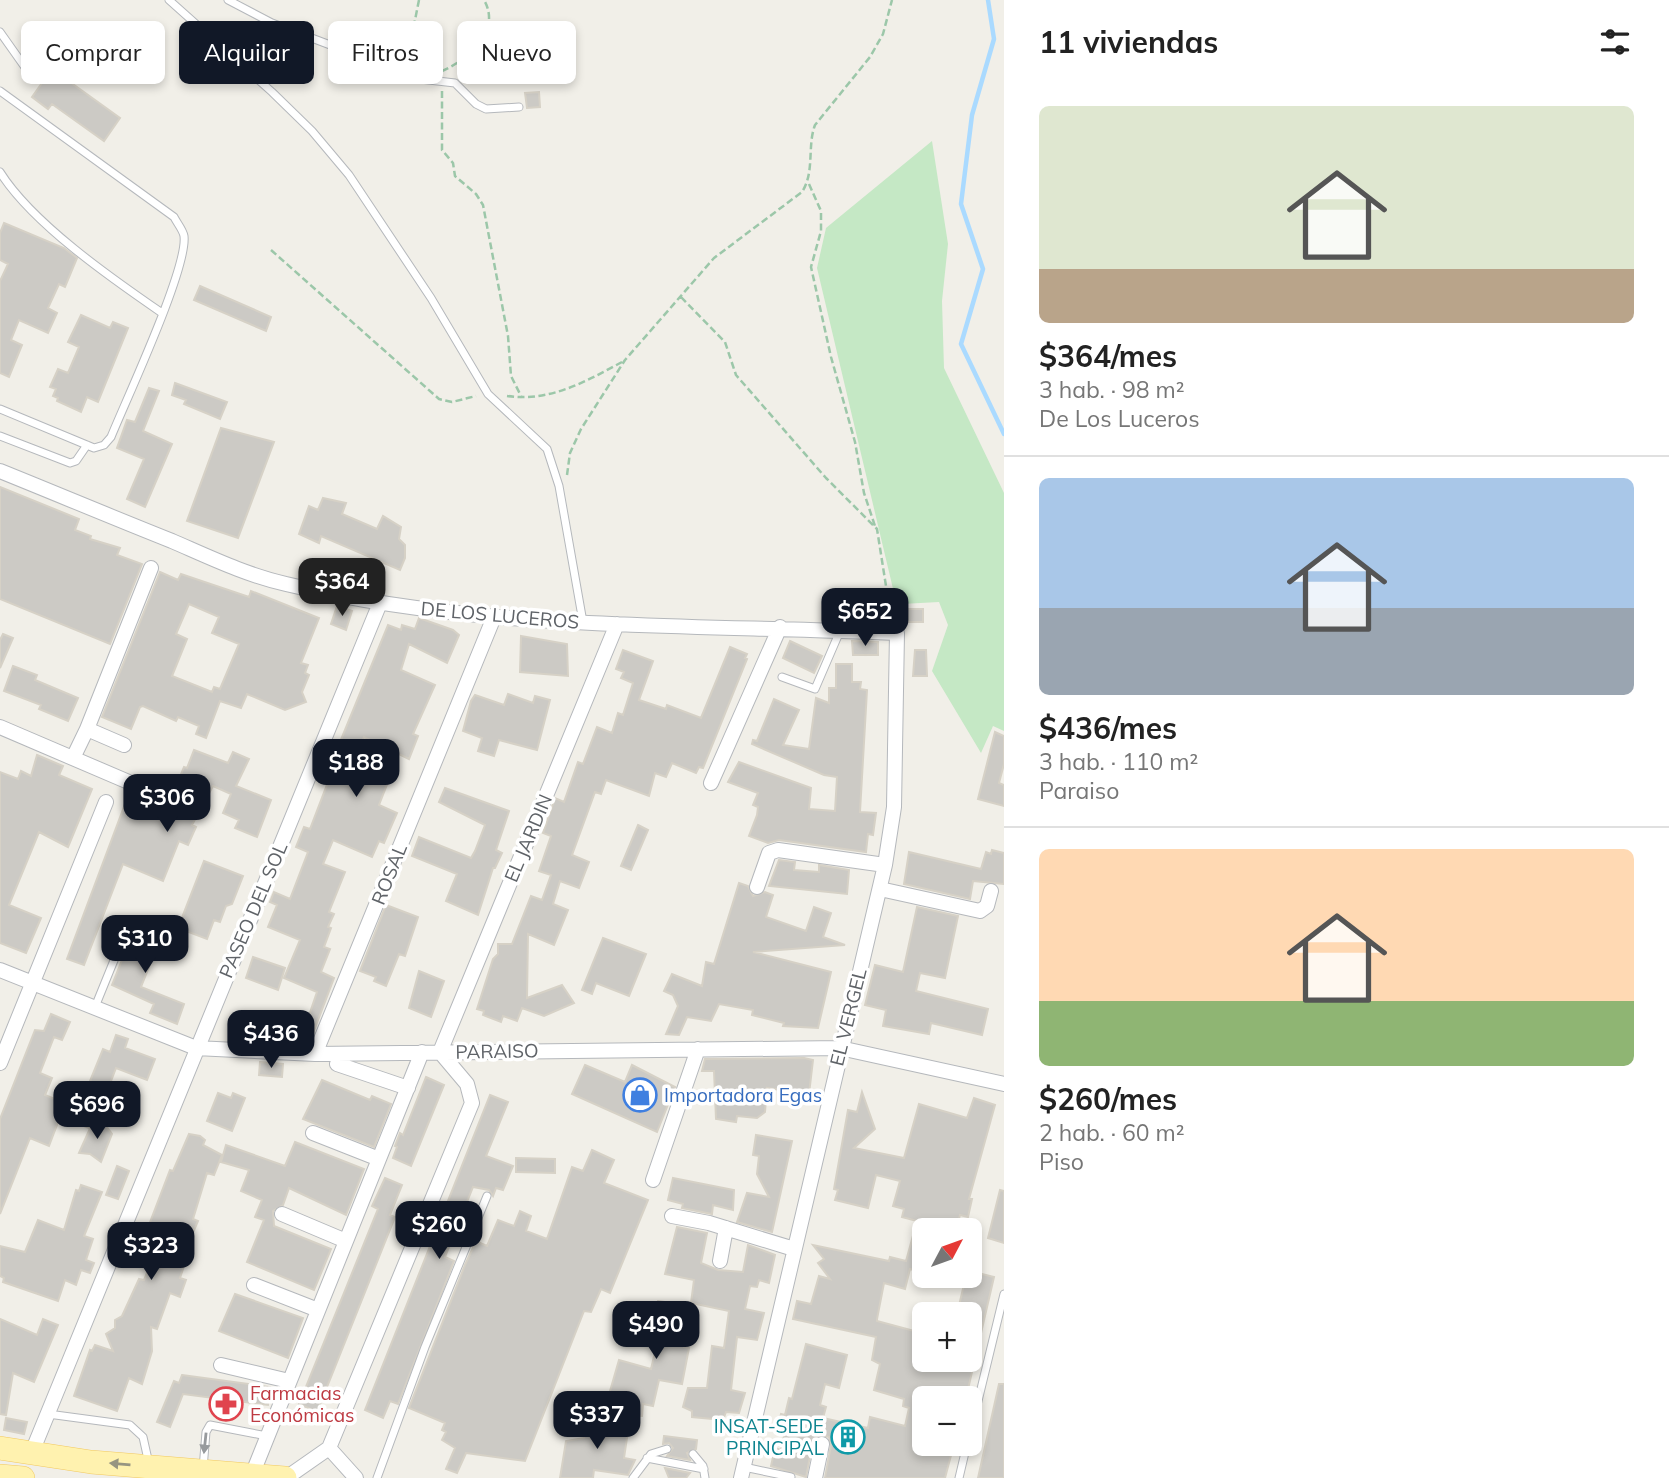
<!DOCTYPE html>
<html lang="es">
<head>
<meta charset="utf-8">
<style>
  :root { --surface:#fff; --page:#f2f2f2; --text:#222; --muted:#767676; --line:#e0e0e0; --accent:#111827 }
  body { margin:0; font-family:Mulish,sans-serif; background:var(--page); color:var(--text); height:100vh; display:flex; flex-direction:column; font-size:26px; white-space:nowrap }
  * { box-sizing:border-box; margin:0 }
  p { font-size:23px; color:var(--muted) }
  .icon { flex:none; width:38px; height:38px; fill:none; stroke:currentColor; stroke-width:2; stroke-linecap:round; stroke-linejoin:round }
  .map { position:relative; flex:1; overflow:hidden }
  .drawer { display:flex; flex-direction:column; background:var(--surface); width:665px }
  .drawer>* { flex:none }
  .hud { position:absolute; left:21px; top:21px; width:665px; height:63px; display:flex; gap:14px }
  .needle { width:46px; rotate:49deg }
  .controls { position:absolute; left:912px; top:1218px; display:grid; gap:14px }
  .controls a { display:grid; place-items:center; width:70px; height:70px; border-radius:10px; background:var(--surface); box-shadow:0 4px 10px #0003; font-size:35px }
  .price { position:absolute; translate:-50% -60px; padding:0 16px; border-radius:14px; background:var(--accent); color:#fff; font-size:23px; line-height:46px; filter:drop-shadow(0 2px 4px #0008) }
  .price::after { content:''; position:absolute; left:50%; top:42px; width:21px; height:16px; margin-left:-10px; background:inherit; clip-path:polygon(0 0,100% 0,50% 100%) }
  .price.on { background:#222; color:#fff }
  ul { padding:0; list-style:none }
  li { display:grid; align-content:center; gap:14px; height:371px; padding:0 35px }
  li+li { border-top:2px solid var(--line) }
  li span { display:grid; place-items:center; height:217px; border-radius:10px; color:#555 }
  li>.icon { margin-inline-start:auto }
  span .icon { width:126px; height:126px; fill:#fffc; stroke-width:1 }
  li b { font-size:30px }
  h2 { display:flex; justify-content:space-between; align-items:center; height:84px; padding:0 35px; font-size:30px }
  .tag { padding:0 24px; border-radius:10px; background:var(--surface); box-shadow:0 4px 10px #0003; font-size:24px; line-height:63px }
  .tag.on { background:var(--accent); color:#fff }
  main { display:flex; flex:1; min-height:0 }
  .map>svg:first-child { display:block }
  .green { fill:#c5e8c5 }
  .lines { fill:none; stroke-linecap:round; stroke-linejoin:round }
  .stream { stroke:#aadaff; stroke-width:4.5 }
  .building { fill:#cccac5; stroke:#d6d1c6; stroke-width:2; fill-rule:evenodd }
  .lane-casing { stroke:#b5b8bc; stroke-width:9 }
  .street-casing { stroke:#b5b8bc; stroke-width:16 }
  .primary-casing { stroke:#f2c960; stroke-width:24 }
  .path { stroke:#9cc7a9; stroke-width:2.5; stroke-dasharray:7 3.5; stroke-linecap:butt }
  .lane { stroke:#fff; stroke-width:7 }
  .street { stroke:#fff; stroke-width:14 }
  .primary { stroke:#fff2af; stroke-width:23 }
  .oneway { fill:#979a9d }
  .oneway2 { fill:#979581 }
  .labels { text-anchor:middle; stroke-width:7; stroke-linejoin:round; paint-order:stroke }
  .street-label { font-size:19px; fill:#5f6368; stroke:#fff }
  .shop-label { font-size:19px; fill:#366cbe; stroke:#fff; text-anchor:start }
  .health-label { font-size:19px; fill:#be3a42; stroke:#fff; text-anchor:start }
  .culture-label { font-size:19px; fill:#0d838f; stroke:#fff; text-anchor:end }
</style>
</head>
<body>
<main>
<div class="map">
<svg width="1004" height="1478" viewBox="0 0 1004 1478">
  <rect width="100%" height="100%" fill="#f1efe8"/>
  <path class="green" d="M932,141L948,244L942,301L944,368L1004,493V731L993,726L981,753L932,671L948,625L939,602L902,604L894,593L817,268L826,228Z"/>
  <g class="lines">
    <path class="stream" d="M988,0L994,39L972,115L961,204L983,269L961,344L1004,434"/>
  </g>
  <path class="building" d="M52,69L120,118L104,141L52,104L48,109L32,97Z
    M539,92L540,107L527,108L525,93Z
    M4,223L64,248L77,258L65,287L59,284L48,308L57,313L48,333L19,320L11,340L22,345L9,377L0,373V281L8,264L0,260V233Z
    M200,286L271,317L266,331L194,300Z
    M81,315L110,328L113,322L128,328L98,402L87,397L81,412L57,401L58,398L53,396L56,389L50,387L58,369L68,373L79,347L68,342Z
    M175,383L227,402L220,419L184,404L186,400L172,395Z
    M149,388L159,391L143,431L172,444L145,507L127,499L144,459L117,448L127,420L135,422Z
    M221,428L274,442L238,538L187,521Z
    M0,487L79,519L75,530L91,536L90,539L120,548L117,555L142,564L110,644L0,599Z
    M323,498L346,503L342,514L377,529L383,516L401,527L399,539L405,545V558L400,570L321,536L319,543L299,534L309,506L318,510Z
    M160,572L178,580L181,574L249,597L251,591L319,618L301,663L308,665L305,673L309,675L302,692L306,702L285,710L247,694L241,708L220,701L206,738L196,734L199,726L178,717L176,721L143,706L140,707L131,729L102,717ZM189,604L219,617L212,633L239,644L220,689L214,687L212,692L172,676L187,639L176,634Z
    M337,606L352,611L346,630L331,624Z
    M907,609H923V622H908Z
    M419,618L453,630L459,635L447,663L409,644L401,670L435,685L413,734L418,736L409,759L364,737L352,764L388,782L379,805L397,813L384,843L379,841L372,857L333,840L323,864L345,872L329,912L334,914L328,927L331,928L324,947L330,949L321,972L334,978L312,1036L303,1033L317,992L284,978L300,940L268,927L277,905L270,902L274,892L290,899L308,852L296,847L304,827L310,829L341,748L338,747L388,625L401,630L402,625L415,629Z
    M3,634L13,638L0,668V640Z
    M521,636L567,644L568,676L520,672Z
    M790,641L822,656L814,673L783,658Z
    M852,641L878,642V655H853Z
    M730,647L747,654L745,658L747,659L703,768L699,767L696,773L672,763L666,777L655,773L649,796L606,780L601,794L595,792L572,855L589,862L579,888L560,881L553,904L568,910L554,945L528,934L527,998L562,985L574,1003L544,1016L522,1008L517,1021L503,1016L501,1022L483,1015L484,1011L477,1009L493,959L498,954V944H512L531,896L542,900L551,875L539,871L551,836L543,833L555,798L564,802L578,762L583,764L597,727L612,733L618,713L623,715L633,683L621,678L624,672L616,669L623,650L653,661L639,700L666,709L667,705L701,718Z
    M915,650H926L927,676H913Z
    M836,664H852V682H861L860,689L867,690L860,812L876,813L873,835L868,834L866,852L779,840L768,843L749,836L757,815L758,807L753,805L758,793L728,782L739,762L811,788L809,809L835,811L837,777L824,775L752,744L753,740L757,741L774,699L799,710L783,745L809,749L816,698L829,703V688H836Z
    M13,666L37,675L35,680L78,698L68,721L39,709L41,705L4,691Z
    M508,694L533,703L535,696L550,700L537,750L499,740L494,756L478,751L482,738L463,731L471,701L475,695L504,705Z
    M995,732L1004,736V764L999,783L1004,785V806L978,799Z
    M194,750L228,763L233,752L249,759L236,786L271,800L257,837L235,828L239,820L223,813L231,794L213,786L192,825L196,827L188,845L179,841L163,881L123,864L84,965L67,959L125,804L163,818L184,767L187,768Z
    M37,755L63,766L59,775L92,789L68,847L39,832L9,905L41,918L26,953L0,943V772L18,779L21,771L31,776Z
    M445,788L509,811L496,850L502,853L495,868H493L478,915L446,901L457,874L412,856L419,837L471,858L475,851L485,825L439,802Z
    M638,825L648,830L631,870L621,866Z
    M992,850L1004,853V884L973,881L970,899L904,884L909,852L981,869L986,852L991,854Z
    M779,860L795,862L794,870L819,872V865L849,870L847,894L769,886Z
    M204,861L243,876L232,904L226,906L220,922L214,920L207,939L178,928Z
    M739,883L748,886L753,896L765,892L773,895L766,917L806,931L814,907L831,913L823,937L845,945L753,952L831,972L818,1028L783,1026L784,1023L752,1015L753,1010L719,1004L711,1021L687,1017L679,1035L666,1034L678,1006L673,995L664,991L672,974L702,986L706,962L714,964Z
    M386,905L418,917L405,956L399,954L386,986L374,981L376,977L360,971Z
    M917,907L958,916L945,978L920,973L916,991L988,1009L982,1035L931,1023L929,1034L883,1026L886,1010L865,1005L875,965L903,972Z
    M139,928L161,937L141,987L184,1004L177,1024L150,1013L154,1004L112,985L134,930L137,932Z
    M603,938L646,954L629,996L596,983L592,994L582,990Z
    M253,957L285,968L278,990L246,978Z
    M419,971L444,981L431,1017L409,1008Z
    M51,1014L70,1022L62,1040L54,1037L40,1073L52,1078L45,1095L94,1115L89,1128L60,1117L49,1146L30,1138L0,1214V1119L35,1030L44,1031Z
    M116,1035L128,1039L125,1048L155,1059L147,1080L116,1068L108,1089L90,1081L103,1049L110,1052Z
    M804,1058L813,1060L809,1094L767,1088L765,1112L757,1118L737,1116L736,1122L716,1119L714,1071H702L705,1059Z
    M260,1062L283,1064L282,1077L259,1075Z
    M585,1065L625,1082L632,1065L675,1087L657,1132L572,1094Z
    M426,1077L444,1085L411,1166L393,1158L397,1147L395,1146L400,1133L403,1135Z
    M322,1080L370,1100L372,1096L391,1104L374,1147L303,1119Z
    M862,1092L875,1129L854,1148L904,1158L919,1104L967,1118L974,1098L995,1105L969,1199H972L968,1217L960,1215L956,1230L924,1227V1273L910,1269L905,1289L884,1283L877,1319V1321L918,1332L914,1360H970V1314H957L966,1276H970V1271L994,1277L966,1398L925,1392L917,1444H954L945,1478H825L831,1445L829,1437L823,1435L813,1441L806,1477L771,1466L775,1448L781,1450L786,1427L778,1425L781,1414L785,1415L789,1398L792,1399L806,1344L847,1355L839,1388L825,1384L820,1405L826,1407L823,1418L868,1428L870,1417L905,1426L909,1408L903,1406L904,1399L874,1390L880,1364L872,1360L876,1337L793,1319L797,1301L811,1304L819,1276L830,1279L818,1263L824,1259L813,1245L889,1261L890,1257L906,1261L917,1221L902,1217L904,1209L893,1206L900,1181L876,1175L868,1208L835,1200L838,1190L834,1189L848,1110L857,1112Z
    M218,1093L231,1098L233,1093L245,1098L232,1131L207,1121Z
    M490,1095L508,1102L486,1156L513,1166L503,1190L496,1188L493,1196L489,1190L473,1187L445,1257L454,1261L398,1404L390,1401L383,1418L365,1410Z
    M103,1122L112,1134L101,1162L90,1154L79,1153L92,1124Z
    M189,1134L200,1136L205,1140L203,1145L222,1155L214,1175L207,1173L193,1219L198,1221L189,1242L184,1240L175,1263L184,1266L180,1278L186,1280L180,1297L170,1293L157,1329L151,1327L152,1351L142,1384L129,1378L117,1411L74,1396L90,1350L92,1351L95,1345L113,1351L106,1334L115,1328V1320L122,1316L139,1279L144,1280L156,1250L153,1249L156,1243L144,1238L170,1170L173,1171Z
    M756,1135L792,1141L772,1232L737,1222L747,1193L769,1197L757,1174L759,1156L753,1155Z
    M295,1142L364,1169L346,1215L289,1188L283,1205L273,1211L274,1226L331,1249L314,1290L247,1262L264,1220L255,1217L262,1200L241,1191L249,1170L221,1162L226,1145L285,1166Z
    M592,1150L614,1160L604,1183L648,1200L610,1293L601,1289L591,1312L584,1311L525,1461L466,1453L457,1473L446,1469L455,1448L442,1440L446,1432L442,1430L445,1423L409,1408L465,1265L476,1241L487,1246L498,1220L514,1226L520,1211L531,1216L526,1231L547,1239L572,1167L583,1171Z
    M516,1158L555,1159V1173L516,1172Z
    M117,1166L129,1171L118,1199L106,1195Z
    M385,1178L402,1185L390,1215L395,1217L317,1412L299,1404L378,1209L372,1206Z
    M673,1178L734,1190L733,1210L713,1205L712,1214L682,1208L683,1204L668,1200Z
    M81,1185L102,1192L84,1236L93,1239L86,1260L94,1263L90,1273L81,1270L76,1285L65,1280L58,1301L3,1282L4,1278L0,1276V1246L25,1252L38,1220L64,1230L76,1190L79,1191Z
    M1000,1190L1004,1191V1243L988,1238Z
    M677,1227L707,1233L701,1263L718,1270L743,1272L748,1245L775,1255L769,1283L759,1280L757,1287L750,1286L745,1309L764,1313L757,1340L737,1337L731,1390L745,1393L739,1413L726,1412L723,1420L692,1417V1411L683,1407L688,1388H707L712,1346L724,1348L729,1311L691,1303L694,1280L665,1274Z
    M235,1294L303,1318L288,1358L219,1331Z
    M658,1301L693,1306L684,1347L689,1348L682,1384L659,1380L653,1406L643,1404L642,1416L629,1415L630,1404L608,1398L619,1360L651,1369L663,1318L654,1315Z
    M0,1319L37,1335L43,1319L58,1325L34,1382L13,1373L6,1415L0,1414Z
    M182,1375L270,1387L268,1405L183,1394L170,1427L157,1422L174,1381L179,1383Z
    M999,1384H1004V1478H978Z
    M589,1411L603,1414L602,1421L614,1423V1429L628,1431L624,1458L635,1460L628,1475L594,1470L593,1478H560L566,1441L584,1438Z
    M6,1418L27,1422L24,1434L4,1430Z
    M664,1436L697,1440L696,1449L687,1453L690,1460L667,1456L673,1448L669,1443L663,1444Z
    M665,1468L690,1473L686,1478H669Z"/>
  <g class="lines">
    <defs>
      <path id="lane" d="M169,0L272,92L312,131L349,175L431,298L488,394L547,449L559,486L583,622
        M228,0L272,23L420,79L455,83L476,104L486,109L519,107
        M0,32L29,73
        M0,91L174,217C177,223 183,230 184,236C188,268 126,400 111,437L104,445L94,448L0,409
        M0,172C32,223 111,278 162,313
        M0,436L70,463L76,461L87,445
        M782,677L815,689L840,631
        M95,1007L130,921
        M48,1414L130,1425L143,1437L149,1464
        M970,1434L1004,1294
        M693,1454L703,1466L705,1478
        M647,1458L704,1469
        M744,1467L791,1477
        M203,1469L206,1432L210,1425L267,1436
        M377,1478L425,1347L487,1196
        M633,1478L651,1454L667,1449
        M959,1478L967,1444"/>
      <path id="street" d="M0,471C57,494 114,518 172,541C209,557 246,575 286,584C485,632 694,624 897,633L894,807L885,865L741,1478
        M0,727L152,792
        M87,729L151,568
        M73,758L87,729L124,745
        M711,783L780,627
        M757,887L769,853L778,850L885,865
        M880,889L980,911L987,906L991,891
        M0,970L196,1048L315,1054L840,1048L1004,1084
        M315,1054L494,617
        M0,1063L106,802
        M337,1064L408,1088
        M313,1133L379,1159
        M653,1180L698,1049
        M282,1214L346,1241
        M672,1216L709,1223L794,1249
        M720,1261L726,1228
        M254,1285L318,1310
        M221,1365L289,1381
        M329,1448L356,1478
        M32,1452L380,603
        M252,1475L422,1052
        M286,1478L329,1448L472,1103L467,1084L440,1052L617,624
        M815,1478L822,1444"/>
      <path id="primary" d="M0,1448L91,1462L285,1478
        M0,1476L23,1478"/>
    </defs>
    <use href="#lane" class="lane-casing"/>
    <use href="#street" class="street-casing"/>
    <use href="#primary" class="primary-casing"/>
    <path class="path" d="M419,0L411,40L424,69
      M442,71C468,60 502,31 484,0
      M442,91V150L453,163L455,176L476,194L483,205L508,336L511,376L522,398
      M809,184L821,211V231L811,267L831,357L855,442L864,493L875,526
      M271,250L439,399L452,402L476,396
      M681,297L725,342L736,375L826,478L877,529L886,586L898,619
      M507,396C550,402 585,382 622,362
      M567,475L570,453L581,429L625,360L714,258L802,192C815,172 807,146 815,125L870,57L883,34L892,0"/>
    <use href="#lane" class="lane"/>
    <use href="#street" class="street"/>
    <use href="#primary" class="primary"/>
  </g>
  <defs><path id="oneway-solid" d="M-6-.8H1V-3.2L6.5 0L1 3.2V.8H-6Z" transform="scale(1.75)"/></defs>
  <use class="oneway" href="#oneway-solid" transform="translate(205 1443) rotate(96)"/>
  <use class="oneway2" href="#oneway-solid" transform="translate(120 1464) rotate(-175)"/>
  <defs>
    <symbol id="shop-ring" viewBox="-11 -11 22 22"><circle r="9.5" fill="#fff" stroke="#3f7fe0" stroke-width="1.5"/><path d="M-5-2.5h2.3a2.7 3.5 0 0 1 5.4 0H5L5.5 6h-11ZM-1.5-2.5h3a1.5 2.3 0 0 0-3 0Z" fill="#3f7fe0"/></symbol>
    <symbol id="pharmacy-ring" viewBox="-11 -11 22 22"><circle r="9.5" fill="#fff" stroke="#e0444e" stroke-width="1.5"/><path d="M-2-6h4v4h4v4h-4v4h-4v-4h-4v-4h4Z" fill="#e0444e"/></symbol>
    <symbol id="building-ring" viewBox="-11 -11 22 22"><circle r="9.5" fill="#fff" stroke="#0f9aa8" stroke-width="1.5"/><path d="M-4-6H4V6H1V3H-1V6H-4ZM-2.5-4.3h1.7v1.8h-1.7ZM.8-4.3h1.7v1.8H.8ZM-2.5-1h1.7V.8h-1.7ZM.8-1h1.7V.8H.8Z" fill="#0f9aa8"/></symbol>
  </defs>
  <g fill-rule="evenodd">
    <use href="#shop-ring" x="621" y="1076" width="38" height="38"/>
    <use href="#pharmacy-ring" x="207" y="1385" width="38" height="38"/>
    <use href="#building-ring" x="829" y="1418" width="38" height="38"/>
  </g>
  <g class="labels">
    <g class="street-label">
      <text transform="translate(500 615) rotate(5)" y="7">DE LOS LUCEROS</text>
      <text transform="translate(528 838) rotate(-67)" y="7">EL JARDIN</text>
      <text transform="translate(389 874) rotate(-68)" y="7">ROSAL</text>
      <text transform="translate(253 910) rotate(-67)" y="7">PASEO DEL SOL</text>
      <text transform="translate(848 1017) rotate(-76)" y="7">EL VERGEL</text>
      <text transform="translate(497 1051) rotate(-1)" y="7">PARAISO</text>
    </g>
    <g class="shop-label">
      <text x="664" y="1102">Importadora Egas</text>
    </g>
    <g class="health-label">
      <text x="250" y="1400">Farmacias<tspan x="250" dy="22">Económicas</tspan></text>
    </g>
    <g class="culture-label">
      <text x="824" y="1433">INSAT-SEDE<tspan x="824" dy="22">PRINCIPAL</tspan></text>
    </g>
  </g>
</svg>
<div class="controls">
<a><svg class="needle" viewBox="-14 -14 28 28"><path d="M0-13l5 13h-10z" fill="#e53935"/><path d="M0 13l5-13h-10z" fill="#767676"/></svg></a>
<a>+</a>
<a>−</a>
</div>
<b class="price on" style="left:342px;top:618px">$364</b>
<b class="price" style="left:865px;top:648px">$652</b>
<b class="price" style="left:356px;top:799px">$188</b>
<b class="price" style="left:167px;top:834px">$306</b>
<b class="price" style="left:145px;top:975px">$310</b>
<b class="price" style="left:271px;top:1070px">$436</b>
<b class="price" style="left:97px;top:1141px">$696</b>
<b class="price" style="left:439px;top:1261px">$260</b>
<b class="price" style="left:151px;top:1282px">$323</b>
<b class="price" style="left:656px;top:1361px">$490</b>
<b class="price" style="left:597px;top:1451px">$337</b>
<div class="hud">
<a class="tag">Comprar</a>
<a class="tag on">Alquilar</a>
<a class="tag">Filtros</a>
<a class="tag">Nuevo</a>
</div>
</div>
<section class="drawer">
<h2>11 viviendas<svg class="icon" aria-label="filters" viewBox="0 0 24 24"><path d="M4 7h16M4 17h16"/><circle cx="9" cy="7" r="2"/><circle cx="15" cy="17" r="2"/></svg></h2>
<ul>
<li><span style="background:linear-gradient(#dfe7d0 75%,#b9a48a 0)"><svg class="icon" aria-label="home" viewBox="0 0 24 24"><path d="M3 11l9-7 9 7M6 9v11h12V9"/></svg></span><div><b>$364/mes</b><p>3 hab. · 98 m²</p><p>De Los Luceros</p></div></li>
<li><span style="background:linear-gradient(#a9c7e8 60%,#9aa5b1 0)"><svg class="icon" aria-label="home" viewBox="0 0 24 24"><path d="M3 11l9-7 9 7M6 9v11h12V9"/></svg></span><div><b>$436/mes</b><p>3 hab. · 110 m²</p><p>Paraiso</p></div></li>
<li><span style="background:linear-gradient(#ffd9b3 70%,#8fb573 0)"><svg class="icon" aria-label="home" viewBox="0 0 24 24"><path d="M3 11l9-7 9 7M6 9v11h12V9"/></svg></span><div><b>$260/mes</b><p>2 hab. · 60 m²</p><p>Piso</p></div></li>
</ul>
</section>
</main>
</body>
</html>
